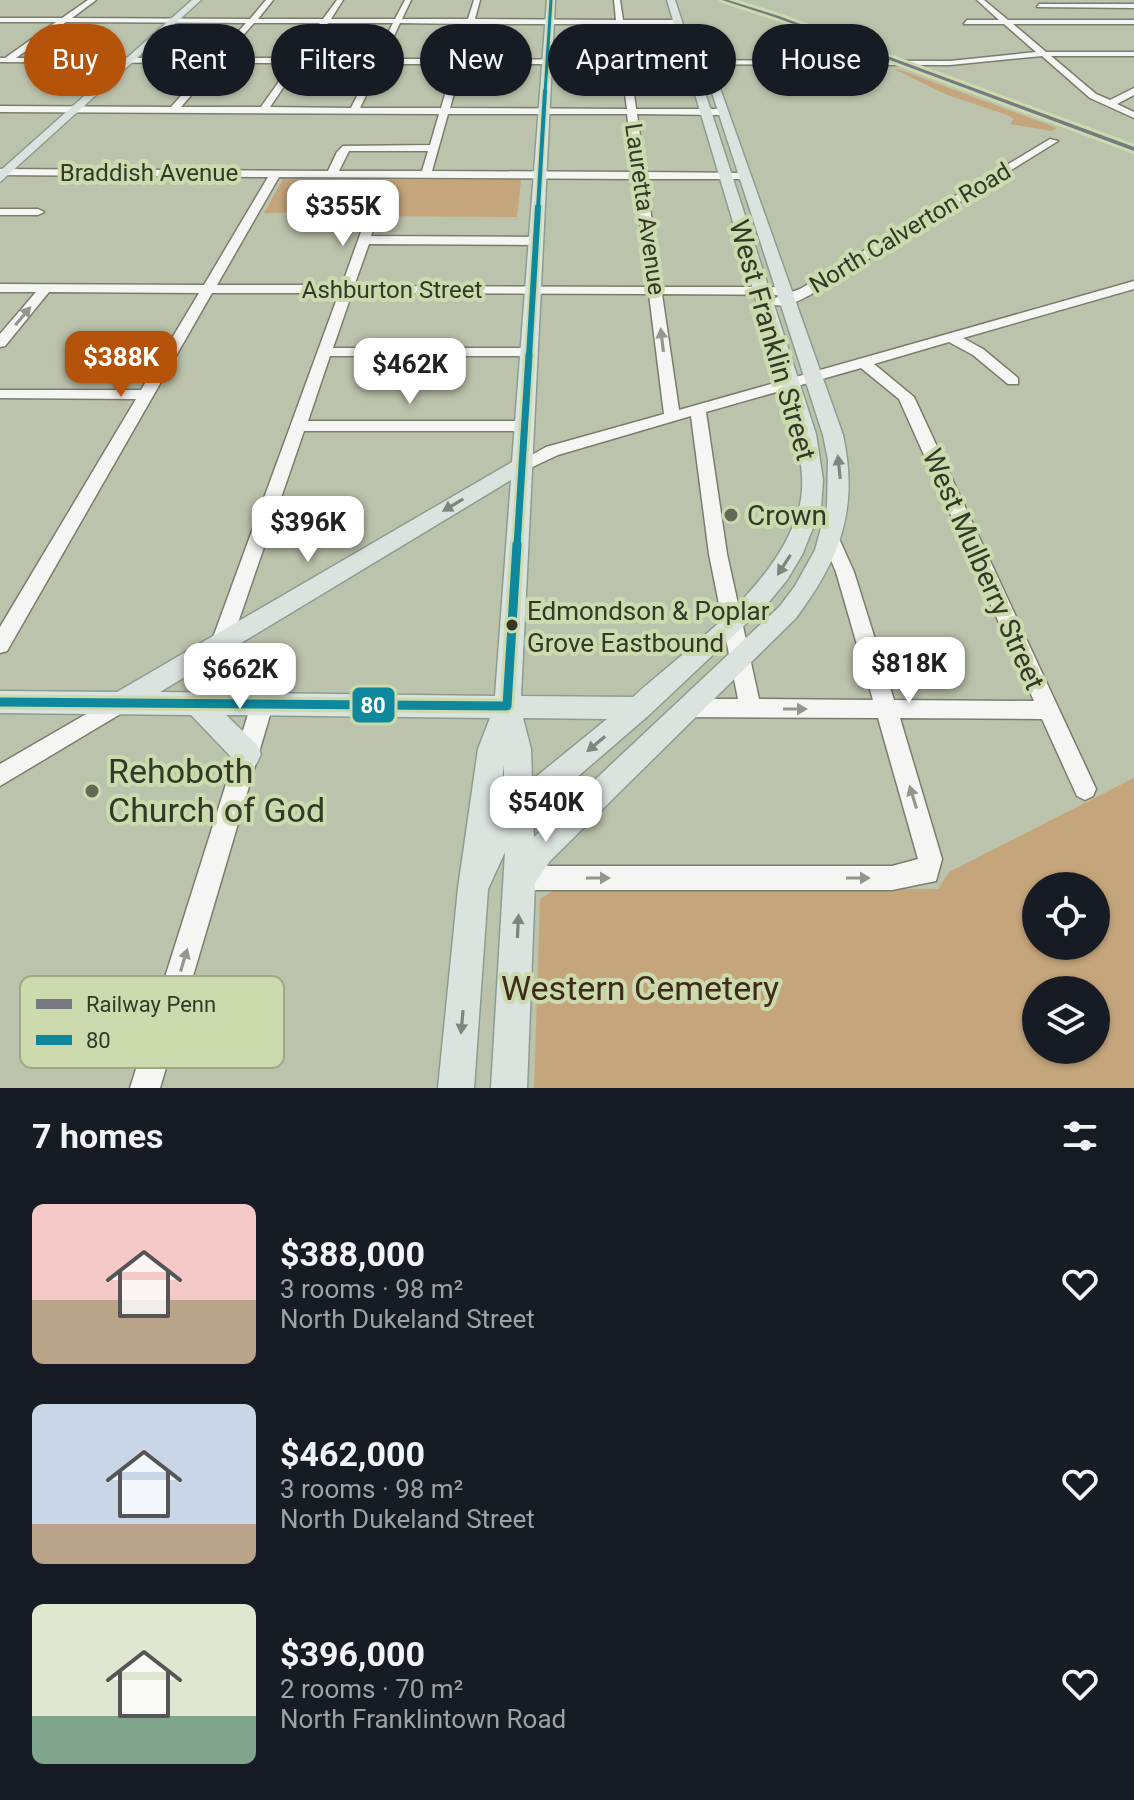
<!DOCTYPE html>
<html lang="en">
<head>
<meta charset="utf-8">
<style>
  :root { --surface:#171b24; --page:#242831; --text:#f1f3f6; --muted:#9ea1a6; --accent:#b45309 }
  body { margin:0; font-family:Roboto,sans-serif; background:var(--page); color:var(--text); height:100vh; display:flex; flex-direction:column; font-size:30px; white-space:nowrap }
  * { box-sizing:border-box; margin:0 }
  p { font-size:26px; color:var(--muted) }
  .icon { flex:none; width:44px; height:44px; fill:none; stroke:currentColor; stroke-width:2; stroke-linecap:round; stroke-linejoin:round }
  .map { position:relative; height:1088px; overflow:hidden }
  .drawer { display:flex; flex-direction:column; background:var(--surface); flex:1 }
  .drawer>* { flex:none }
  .hud { position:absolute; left:24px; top:24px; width:1086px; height:72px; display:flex; gap:16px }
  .controls { position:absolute; left:1022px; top:872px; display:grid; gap:16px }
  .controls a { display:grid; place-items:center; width:88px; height:88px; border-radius:50%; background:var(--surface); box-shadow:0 2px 6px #0004; font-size:40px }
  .price { position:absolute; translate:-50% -68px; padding:0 18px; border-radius:16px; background:#fff; color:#222; font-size:26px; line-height:52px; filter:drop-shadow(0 2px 4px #0008) }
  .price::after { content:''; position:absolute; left:50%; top:48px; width:24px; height:18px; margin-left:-12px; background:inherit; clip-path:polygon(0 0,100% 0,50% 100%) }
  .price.on { background:var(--accent); color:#fff }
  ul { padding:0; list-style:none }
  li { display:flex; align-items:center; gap:24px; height:200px; padding:0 32px }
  li span { display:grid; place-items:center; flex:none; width:224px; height:160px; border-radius:12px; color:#555 }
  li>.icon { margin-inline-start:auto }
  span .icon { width:96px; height:96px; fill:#fffc; stroke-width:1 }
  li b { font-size:34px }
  h2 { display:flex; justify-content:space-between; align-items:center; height:96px; padding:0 32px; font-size:34px }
  .chip { padding:0 28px; border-radius:36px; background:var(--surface); box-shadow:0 2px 6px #0004; font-size:28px; line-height:72px }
  .chip.on { background:var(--accent); color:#fff }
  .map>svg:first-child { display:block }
  .green { fill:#c5a57b; fill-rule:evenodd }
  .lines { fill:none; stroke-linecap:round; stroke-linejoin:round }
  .minor-casing { stroke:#797e6c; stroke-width:3 }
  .major-casing { stroke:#8c9d8f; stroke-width:3 }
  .minor { fill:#f5f6f3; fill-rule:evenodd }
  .major { fill:#dbe3df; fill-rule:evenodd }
  .rail { stroke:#c7c9c2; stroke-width:2; stroke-dasharray:5 3; stroke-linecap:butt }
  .bus-1-far4-casing { stroke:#ccdaae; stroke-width:6 }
  .bus-1-far3-casing { stroke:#ccdaae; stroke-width:7 }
  .bus-1-far2-casing { stroke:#ccdaae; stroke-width:10 }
  .bus-1-far1-casing { stroke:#ccdaae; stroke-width:12 }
  .bus-1-casing { stroke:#ccdaae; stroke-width:15 }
  .bus-1-far4 { stroke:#0f879c; stroke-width:3 }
  .bus-1-far3 { stroke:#0f879c; stroke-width:4 }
  .bus-1-far2 { stroke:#0f879c; stroke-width:6 }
  .bus-1-far1 { stroke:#0f879c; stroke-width:7 }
  .bus-1 { stroke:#0f879c; stroke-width:9 }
  .rail-1-casing { stroke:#ccdaae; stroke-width:6 }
  .rail-1 { fill:#787982; fill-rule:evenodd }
  .oneway { fill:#94978d }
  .oneway2 { fill:#7f857a }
  .poi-dot { fill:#636956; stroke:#ccdaae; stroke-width:3 }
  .bus-dot { fill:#333827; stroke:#ccdaae; stroke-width:3 }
  .labels { text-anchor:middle; stroke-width:8; stroke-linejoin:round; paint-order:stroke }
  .far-street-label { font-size:24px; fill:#333827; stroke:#ccdaae }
  .bus-label { font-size:26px; fill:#333827; stroke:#ccdaae; text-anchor:start }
  .street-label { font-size:28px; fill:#333827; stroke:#ccdaae }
  .poi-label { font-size:28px; fill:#333827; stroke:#ccdaae; text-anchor:start }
  .near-poi-label { font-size:34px; fill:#333827; stroke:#ccdaae; text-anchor:start }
  .near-park-label { font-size:34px; fill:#3e2b1b; stroke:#ccdaae }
  .key { fill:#ccdaae; stroke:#9ea986; stroke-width:2 }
  .key-label { font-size:22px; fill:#333827 }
  .line-badge { stroke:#ccdaae; stroke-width:3 }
  .badge-label { font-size:22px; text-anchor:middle; font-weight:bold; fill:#fff }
</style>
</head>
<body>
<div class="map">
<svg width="1134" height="1088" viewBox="0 0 1134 1088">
  <rect width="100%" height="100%" fill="#bcc3ac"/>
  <path class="green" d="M894,69H898L1057,128L1052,131L1010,124L1014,119L1007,115L945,94Z
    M283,179L521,180L517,217L359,216L357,221H327L329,216L322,213H264Z
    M1134,778V1088H534L540,899L558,888L938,889L949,872ZM1036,886H1096V946H1036ZM1036,990H1096V1050H1036Z"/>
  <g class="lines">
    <defs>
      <path id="minor" d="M88,0H96L72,18L250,19L266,0H273L258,19H323L337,0H343L331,19H395L405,0H411L402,19H468L474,0H480L475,19L616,20L614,0H620L623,20H681L678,24H624L629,60L950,61L1036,52L1004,24H964L967,20H999L977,0H984L1008,20H1134V24H1013L1046,52H1134V56H1051L1096,94L1110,100L1134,88V95L1117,104L1134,112V118L1090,98L1042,56L950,65L630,64L636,109H722L727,112L722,115L637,114L645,172L744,173L749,176L744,179H646L661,287H784L790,291L784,295L662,294L679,410L1134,281V289L963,338L983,349L1018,378V384H1008L973,355L949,342L874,364L914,397L1096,789L1093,796L1085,800L1077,796L1042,719L900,718L942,859L936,881L892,890H520L511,887L508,878L511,869L520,866H892L918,859L878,718L689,717L681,714L678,708L681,702L689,699H738L709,554L691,416L558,455L526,470H514L512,466L546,447L664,414L649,294L352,293L333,348H528L535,352L528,356H330L308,421H522L530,426L522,431H304L231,643L228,649L221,651L214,649L211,643L339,293H212L7,651L0,653V627L136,399L0,398V390H141L199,293L49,292L5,346L0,347V334L36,292H0V284L204,285L268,177L0,175V169L328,171L337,152L343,146L430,145L439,114L0,112V106L171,107L210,63L0,62V58H5L56,22H0V18H62ZM66,22L246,23L214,58H16ZM254,23H320L296,58H223ZM328,23H393L375,59H304ZM400,23L466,24L456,59H383ZM474,24H616L621,60L464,59ZM219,63H292L261,107H181ZM300,63L373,64L351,108L270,107ZM381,64H454L441,108H360ZM462,64H621L627,109L450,108ZM448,114H627L635,172L432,171ZM349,151H428L422,171H339ZM279,177L635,179L648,287L354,286L369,244L535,245L541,241L535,237L371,236L378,218L372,215L366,218L342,285H217ZM861,368L899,399L1034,701L894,700L854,572L837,534L831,533L822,539L836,572L873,700L759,699L727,554L706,412Z
        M1039,4H1134V8L1037,7Z
        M1050,139L1058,141L810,295C796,302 781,311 767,301L800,289Z
        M0,209H38L44,212L38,215H0Z
        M119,695L127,698L130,704L127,710L0,786V764Z
        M262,696L270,699L273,705L160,1088H130L251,705L254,699Z"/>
      <path id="major" d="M192,0H201L0,182V171Z
        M547,0H555L521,696L633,697C691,645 779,585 799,508C806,484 800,458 796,434L667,0H675L816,434L823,480L821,508L802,555L787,580L769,602L648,716L533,815L534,837L780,606L795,586L815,550L827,506L828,460L823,435L703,65L712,68L733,59L738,62L715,74L843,435C859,509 840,559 796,618L550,861L535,883L527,1088H491L505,852L488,889L474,1088H438L458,888L478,749L490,718L226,715L257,745L261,754L257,763L247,766L237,763L191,715L0,713V691L117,692L512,462ZM511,480L495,696L160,692ZM523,718L607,719L532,780L531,749ZM504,765V805L498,810Z"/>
    </defs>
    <use href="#minor" class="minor-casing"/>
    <use href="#major" class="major-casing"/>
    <use href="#minor" class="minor"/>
    <use href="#major" class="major"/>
    <path class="rail" d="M728,0L1134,147"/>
    <defs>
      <path id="bus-1-far4" d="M545,93L551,0"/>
      <path id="bus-1-far3" d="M538,209L545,91"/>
      <path id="bus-1-far2" d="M529,357L538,207"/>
      <path id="bus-1-far1" d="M517,546L529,355"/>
      <path id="bus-1" d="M0,702L507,706
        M507,706L517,544"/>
    </defs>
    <use href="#bus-1-far4" class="bus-1-far4-casing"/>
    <use href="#bus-1-far3" class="bus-1-far3-casing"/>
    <use href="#bus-1-far2" class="bus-1-far2-casing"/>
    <use href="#bus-1-far1" class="bus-1-far1-casing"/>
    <use href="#bus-1" class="bus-1-casing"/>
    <use href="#bus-1-far4" class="bus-1-far4"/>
    <use href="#bus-1-far3" class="bus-1-far3"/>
    <use href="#bus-1-far2" class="bus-1-far2"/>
    <use href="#bus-1-far1" class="bus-1-far1"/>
    <use href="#bus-1" class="bus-1"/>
    <defs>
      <path id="rail-1" d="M722,0H728L779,16L1134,147V151L777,18Z"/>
    </defs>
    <use href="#rail-1" class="rail-1-casing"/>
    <use href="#rail-1" class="rail-1"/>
  </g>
  <defs><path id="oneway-solid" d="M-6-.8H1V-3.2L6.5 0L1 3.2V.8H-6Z" transform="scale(2)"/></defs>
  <g class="oneway">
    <use href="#oneway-solid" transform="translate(23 316) rotate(-50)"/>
    <use href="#oneway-solid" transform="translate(662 340) rotate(-97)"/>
    <use href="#oneway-solid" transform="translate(795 709)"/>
    <use href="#oneway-solid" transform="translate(913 797) rotate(-107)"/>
    <use href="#oneway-solid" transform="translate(598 878)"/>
    <use href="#oneway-solid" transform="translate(858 878)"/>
    <use href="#oneway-solid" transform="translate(184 960) rotate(-73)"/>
  </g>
  <g class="oneway2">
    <use href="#oneway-solid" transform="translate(839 467) rotate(-96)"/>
    <use href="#oneway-solid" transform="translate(453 505) rotate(149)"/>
    <use href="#oneway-solid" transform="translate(784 565) rotate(123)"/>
    <use href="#oneway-solid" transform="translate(596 744) rotate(140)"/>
    <use href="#oneway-solid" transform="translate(518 926) rotate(-87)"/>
    <use href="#oneway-solid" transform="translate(462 1022) rotate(95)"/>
  </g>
  <g class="poi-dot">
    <circle cx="731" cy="515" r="8"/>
    <circle cx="92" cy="791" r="8"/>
  </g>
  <circle class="bus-dot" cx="512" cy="625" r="7"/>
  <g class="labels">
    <g class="far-street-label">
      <text x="149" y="181">Braddish Avenue</text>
      <text transform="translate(645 209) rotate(82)" y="8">Lauretta Avenue</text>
      <text transform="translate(910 228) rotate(-31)" y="8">North Calverton Road</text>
      <text x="392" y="298">Ashburton Street</text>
    </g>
    <g class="bus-label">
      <text x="527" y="620">Edmondson &amp; Poplar<tspan x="527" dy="32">Grove Eastbound</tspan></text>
    </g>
    <g class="street-label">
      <text transform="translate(773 340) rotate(74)" y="10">West Franklin Street</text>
      <text transform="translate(984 569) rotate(66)" y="10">West Mulberry Street</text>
    </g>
    <g class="poi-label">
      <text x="747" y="525">Crown</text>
    </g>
    <g class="near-poi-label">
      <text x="108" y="783">Rehoboth<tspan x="108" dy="39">Church of God</tspan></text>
    </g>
    <g class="near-park-label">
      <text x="640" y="1000">Western Cemetery</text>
    </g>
  </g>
  <rect x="20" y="976" width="264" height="92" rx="12" class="key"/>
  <rect x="36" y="999" width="36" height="10" fill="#787982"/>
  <rect x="36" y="1035" width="36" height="10" fill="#0f879c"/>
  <g class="key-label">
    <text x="86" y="1012">Railway Penn</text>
    <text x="86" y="1048">80</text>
  </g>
  <rect class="line-badge" x="351" y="686" width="45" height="38" rx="8" fill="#0f879c"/>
  <g class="badge-label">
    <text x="373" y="713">80</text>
  </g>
</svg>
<div class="controls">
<a><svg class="icon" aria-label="locate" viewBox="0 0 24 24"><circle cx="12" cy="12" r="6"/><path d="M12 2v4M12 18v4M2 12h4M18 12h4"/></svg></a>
<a><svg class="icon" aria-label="layers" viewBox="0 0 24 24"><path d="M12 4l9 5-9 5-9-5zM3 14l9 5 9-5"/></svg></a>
</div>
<b class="price" style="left:343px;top:248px">$355K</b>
<b class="price on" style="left:121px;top:399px">$388K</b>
<b class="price" style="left:410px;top:406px">$462K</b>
<b class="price" style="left:308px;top:564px">$396K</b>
<b class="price" style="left:909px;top:705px">$818K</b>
<b class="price" style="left:240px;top:711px">$662K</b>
<b class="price" style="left:546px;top:844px">$540K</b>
<div class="hud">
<a class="chip on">Buy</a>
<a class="chip">Rent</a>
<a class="chip">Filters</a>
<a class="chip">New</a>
<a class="chip">Apartment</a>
<a class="chip">House</a>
</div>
</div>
<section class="drawer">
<h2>7 homes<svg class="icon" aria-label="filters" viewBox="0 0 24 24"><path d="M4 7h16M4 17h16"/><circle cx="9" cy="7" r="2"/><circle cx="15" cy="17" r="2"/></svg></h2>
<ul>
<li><span style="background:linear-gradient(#f6c9c9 60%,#b9a48a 0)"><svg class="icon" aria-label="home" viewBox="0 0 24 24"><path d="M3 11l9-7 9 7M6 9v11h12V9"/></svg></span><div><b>$388,000</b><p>3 rooms · 98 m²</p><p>North Dukeland Street</p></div><svg class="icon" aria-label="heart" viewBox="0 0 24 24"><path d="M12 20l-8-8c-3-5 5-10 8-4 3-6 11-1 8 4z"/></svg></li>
<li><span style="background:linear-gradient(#c9d6e8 75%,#b9a48a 0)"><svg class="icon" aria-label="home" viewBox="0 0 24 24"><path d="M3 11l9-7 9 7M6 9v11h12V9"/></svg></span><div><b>$462,000</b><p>3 rooms · 98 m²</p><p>North Dukeland Street</p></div><svg class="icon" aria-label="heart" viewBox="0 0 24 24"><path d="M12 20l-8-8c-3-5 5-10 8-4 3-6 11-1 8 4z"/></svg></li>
<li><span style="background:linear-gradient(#dfe7d0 70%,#7fa58c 0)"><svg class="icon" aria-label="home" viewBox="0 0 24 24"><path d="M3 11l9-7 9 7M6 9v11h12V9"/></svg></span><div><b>$396,000</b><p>2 rooms · 70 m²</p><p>North Franklintown Road</p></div><svg class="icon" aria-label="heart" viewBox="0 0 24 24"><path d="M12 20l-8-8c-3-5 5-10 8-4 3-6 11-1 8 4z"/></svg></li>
</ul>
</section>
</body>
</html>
